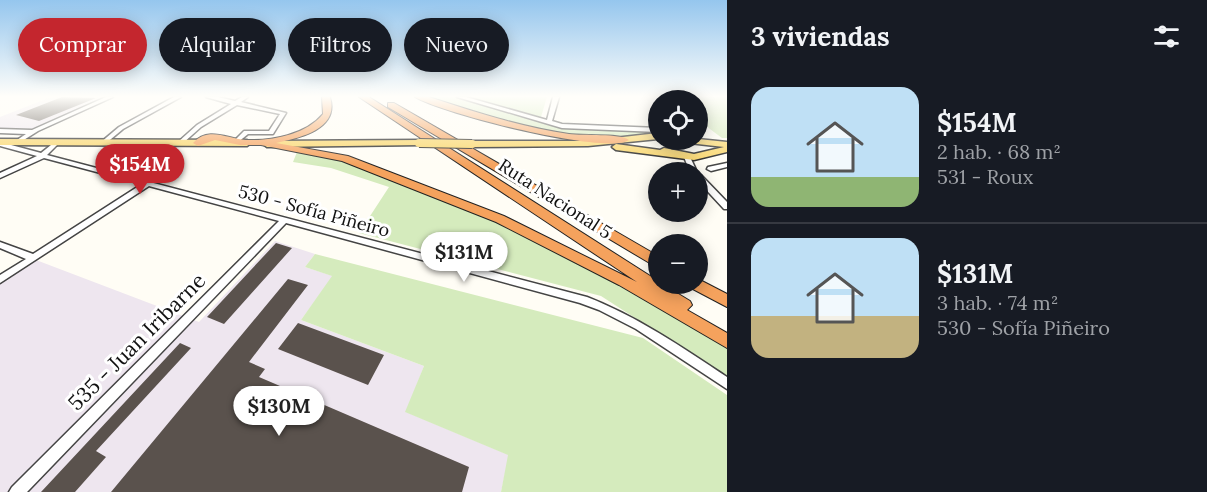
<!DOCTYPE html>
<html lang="es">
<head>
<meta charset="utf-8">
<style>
  :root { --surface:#171b24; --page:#20242c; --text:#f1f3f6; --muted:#9ea1a6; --line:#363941; --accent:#c4262e }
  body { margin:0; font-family:Lora,serif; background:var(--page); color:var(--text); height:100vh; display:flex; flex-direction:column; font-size:22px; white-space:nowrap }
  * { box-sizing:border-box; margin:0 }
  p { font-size:20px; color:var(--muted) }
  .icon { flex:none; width:33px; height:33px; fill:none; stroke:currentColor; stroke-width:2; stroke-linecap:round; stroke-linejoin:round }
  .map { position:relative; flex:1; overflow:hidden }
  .panel { display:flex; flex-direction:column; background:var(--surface); width:480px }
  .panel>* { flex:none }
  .guide { position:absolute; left:18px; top:18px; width:570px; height:54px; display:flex; gap:12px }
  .controls { position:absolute; left:648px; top:90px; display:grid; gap:12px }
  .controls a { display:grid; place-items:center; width:60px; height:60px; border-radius:50%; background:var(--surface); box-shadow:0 3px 15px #0003; font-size:30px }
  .price { position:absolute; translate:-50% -51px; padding:0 14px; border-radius:21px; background:#fff; color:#222; font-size:20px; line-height:39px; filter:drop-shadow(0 2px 3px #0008) }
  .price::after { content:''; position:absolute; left:50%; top:36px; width:18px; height:14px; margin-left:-9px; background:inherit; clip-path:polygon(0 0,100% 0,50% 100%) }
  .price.on { background:var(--accent); color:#fff }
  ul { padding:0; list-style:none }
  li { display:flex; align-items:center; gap:18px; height:150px; padding:0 24px }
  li+li { border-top:2px solid var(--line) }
  li span { display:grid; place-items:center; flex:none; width:168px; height:120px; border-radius:18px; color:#555 }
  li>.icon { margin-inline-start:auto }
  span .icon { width:72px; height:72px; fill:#fffc; stroke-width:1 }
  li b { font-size:26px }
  h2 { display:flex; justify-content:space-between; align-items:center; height:72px; padding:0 24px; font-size:26px }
  .pill { padding:0 21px; border-radius:27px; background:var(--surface); box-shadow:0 3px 15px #0003; font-size:21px; line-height:54px }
  .pill.on { background:var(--accent); color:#fff }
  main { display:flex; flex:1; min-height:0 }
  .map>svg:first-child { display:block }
  .industrial { fill:#eee6ef }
  .green { fill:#d5ebbd }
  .building { fill:#5a524d }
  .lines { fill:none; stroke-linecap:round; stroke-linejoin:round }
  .minor-casing { stroke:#444; stroke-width:3 }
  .major-casing { stroke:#222; stroke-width:3 }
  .highway-casing { stroke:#222; stroke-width:2 }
  .minor { fill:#fff; fill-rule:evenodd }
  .major { fill:#f9d66b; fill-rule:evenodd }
  .highway { fill:#f5a25d; fill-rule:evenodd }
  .major-bridge-casing { stroke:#222; stroke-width:10; stroke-linecap:butt }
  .major-bridge { stroke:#f9d66b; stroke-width:8 }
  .labels { text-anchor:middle; stroke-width:6; stroke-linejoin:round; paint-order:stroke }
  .street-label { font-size:18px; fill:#111; stroke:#fff }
  .near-street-label { font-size:21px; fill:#111; stroke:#fff }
</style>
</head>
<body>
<main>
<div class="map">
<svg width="727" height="492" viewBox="0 0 727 492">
  <rect width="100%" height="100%" fill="#fffdf5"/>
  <path class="industrial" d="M51,97H107L34,129L0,128V117Z
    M275,241L315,254L305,267L333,276L301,320L424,366L406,412L509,455L501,492H0V284L36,260L199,322Z"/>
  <path class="green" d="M423,97H454L564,128L644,129L655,132C577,152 497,119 423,97Z
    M466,97H547L541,117Z
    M679,97H727V138H722L698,120V100H679Z
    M297,152L330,156L352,164L499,222L621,284L727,346V377L601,296L359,233L389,187L331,168L293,162Z
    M315,254L643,338L727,395V492H501L508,455L405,412L424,366L301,320L332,276L305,267Z"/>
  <path class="building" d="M62,97L96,98L39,121L16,115Z
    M276,243L292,248L224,324L207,317Z
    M288,279L308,285L249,362L265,369L259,377L469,467L462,492H111Z
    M298,323L384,355L368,385L278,349Z
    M180,343L191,348L96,451L106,457L75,492H41Z"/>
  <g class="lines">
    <defs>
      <path id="minor" d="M106,97H113L38,131L19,143L14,142L26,134L0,133V129L32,130Z
        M174,97H181L123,129L105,144L100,143L119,127Z
        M206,97H218L235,101L242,97H248L241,102L286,113L273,134H248L237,143L234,141L244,131H269L280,114L237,105L201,127L182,144H178V142L197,125L231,104Z
        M457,97H466L547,120L553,97H559L552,121L562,124L658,128V132L562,128Z
        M669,97H675L676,100H671Z
        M698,122L703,125L698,130Z
        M56,141L59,143L47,155L587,297C638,317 682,347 727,377V389L636,329L599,310L580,303L286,223L27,492H9L12,487L279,221L149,186L0,283V275L26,259L0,248V242L33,254L142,184L44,158L0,178V173L37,156L0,146V142L41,153Z
        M687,155L690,157L697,172H690L684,157Z
        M727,163V167L711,171L707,169L708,167Z
        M698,175H701L727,202V209H724L698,181Z"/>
      <path id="major" d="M658,133V139L588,146L472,147L468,144L472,141H588Z
        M0,139L247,140L251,143L247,146L0,145Z
        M698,139L727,142V152L694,160L616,150L612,147L616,144L660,150L664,148L694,154L724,147L689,143L685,140Z
        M419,140L422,141V145L267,147L263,144L267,141Z"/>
      <path id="highway" d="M322,97H330C340,129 300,138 276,143L348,156L504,216L637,282L359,97H369L658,281V284H662L690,301L692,305L687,310L727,333V348L619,285L496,222L342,161L261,145H240L215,140L198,146L193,143C209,126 227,139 246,140C271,141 306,135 323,114Z
        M415,97H429C475,112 521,127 569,134C583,136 620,133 629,140C607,156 441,113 415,97Z
        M388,103H394L658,256V267L653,265L388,107Z
        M698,279L727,294V307L691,288L689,284H698Z"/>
    </defs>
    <use href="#minor" class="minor-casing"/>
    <use href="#major" class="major-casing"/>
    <use href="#highway" class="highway-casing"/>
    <use href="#minor" class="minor"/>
    <use href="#major" class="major"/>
    <use href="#highway" class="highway"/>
    <defs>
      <path id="major-bridge" d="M419,143L472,144"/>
    </defs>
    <use href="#major-bridge" class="major-bridge-casing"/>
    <use href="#major-bridge" class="major-bridge"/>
  </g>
  <linearGradient id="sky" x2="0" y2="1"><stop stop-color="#95c6ee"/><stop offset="0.58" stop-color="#fffefa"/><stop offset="1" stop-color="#fffefa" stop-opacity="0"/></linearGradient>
  <rect width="727" height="166" fill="url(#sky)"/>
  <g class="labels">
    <g class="street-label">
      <text transform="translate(555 199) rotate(33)" y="6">Ruta Nacional 5</text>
      <text transform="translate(314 211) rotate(15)" y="6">530 - Sofía Piñeiro</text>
    </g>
    <g class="near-street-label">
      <text transform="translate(137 342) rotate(-45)" y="7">535 - Juan Iribarne</text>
    </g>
  </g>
</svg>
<div class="controls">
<a><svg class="icon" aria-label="locate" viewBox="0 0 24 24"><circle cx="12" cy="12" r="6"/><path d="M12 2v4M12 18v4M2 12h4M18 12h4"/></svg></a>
<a>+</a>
<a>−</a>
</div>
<b class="price on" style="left:140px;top:195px">$154M</b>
<b class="price" style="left:464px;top:283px">$131M</b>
<b class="price" style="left:279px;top:437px">$130M</b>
<div class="guide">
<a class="pill on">Comprar</a>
<a class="pill">Alquilar</a>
<a class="pill">Filtros</a>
<a class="pill">Nuevo</a>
</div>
</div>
<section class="panel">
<h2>3 viviendas<svg class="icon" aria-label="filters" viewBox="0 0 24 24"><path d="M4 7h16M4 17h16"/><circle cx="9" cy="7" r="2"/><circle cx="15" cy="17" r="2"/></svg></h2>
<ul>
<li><span style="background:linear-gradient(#bfe0f5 75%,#8fb573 0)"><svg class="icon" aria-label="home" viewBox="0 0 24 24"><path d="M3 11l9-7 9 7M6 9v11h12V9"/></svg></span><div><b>$154M</b><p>2 hab. · 68 m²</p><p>531 - Roux</p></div></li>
<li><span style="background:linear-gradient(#bfe0f5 65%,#c2b280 0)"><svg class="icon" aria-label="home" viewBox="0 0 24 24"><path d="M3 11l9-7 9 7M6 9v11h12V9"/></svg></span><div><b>$131M</b><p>3 hab. · 74 m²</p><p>530 - Sofía Piñeiro</p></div></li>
</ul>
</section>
</main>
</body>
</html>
